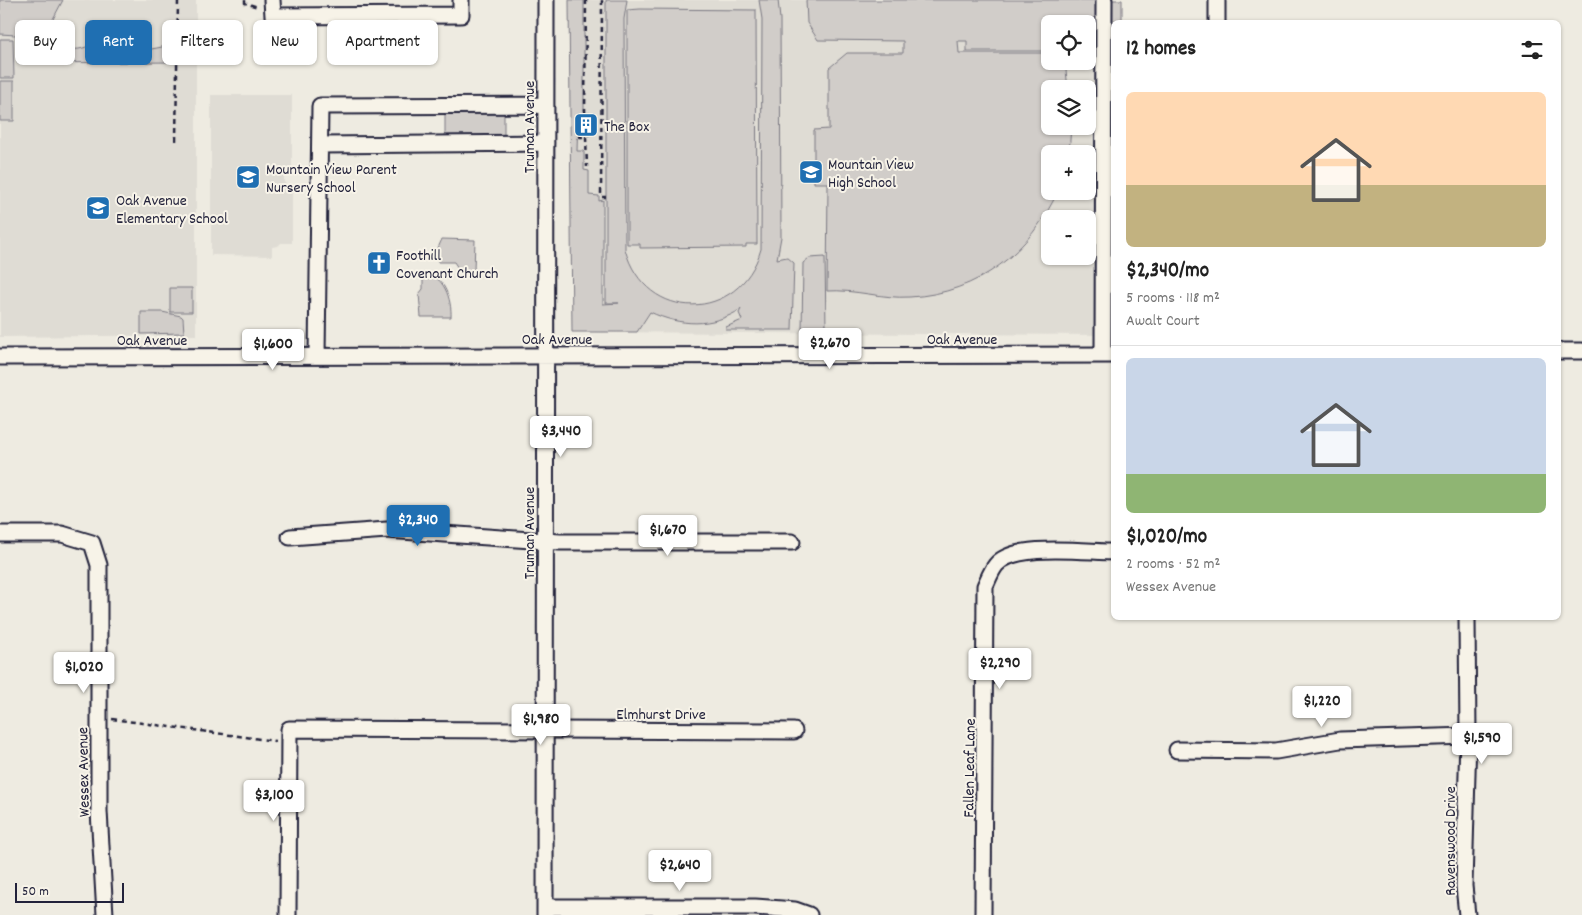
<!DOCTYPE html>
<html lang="en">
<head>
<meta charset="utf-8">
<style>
  :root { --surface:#fff; --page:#f2f2f2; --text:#222; --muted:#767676; --line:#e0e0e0; --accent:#1f6fb2 }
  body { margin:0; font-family:Dekko,sans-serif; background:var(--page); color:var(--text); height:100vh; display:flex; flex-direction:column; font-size:19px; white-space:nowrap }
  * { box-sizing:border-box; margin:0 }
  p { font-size:16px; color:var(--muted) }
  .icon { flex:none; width:28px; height:28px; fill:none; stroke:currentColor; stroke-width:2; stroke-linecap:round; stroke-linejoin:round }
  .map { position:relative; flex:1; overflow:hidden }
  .details { position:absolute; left:1111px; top:20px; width:450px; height:600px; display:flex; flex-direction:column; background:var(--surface); border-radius:8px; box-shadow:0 1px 4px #0004 }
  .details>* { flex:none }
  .hud { position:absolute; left:15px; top:20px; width:475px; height:45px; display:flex; gap:10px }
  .controls { position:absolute; left:1041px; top:15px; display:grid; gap:10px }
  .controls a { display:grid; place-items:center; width:55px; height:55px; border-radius:8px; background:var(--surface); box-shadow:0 1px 4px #0004; font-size:25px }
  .scale { position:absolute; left:15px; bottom:12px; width:109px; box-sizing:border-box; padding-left:5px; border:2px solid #22223b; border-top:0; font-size:14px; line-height:18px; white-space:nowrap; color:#22223b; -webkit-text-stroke:4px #f7f3e8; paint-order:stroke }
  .price { position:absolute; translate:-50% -42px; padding:0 11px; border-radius:5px; background:#fff; color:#222; font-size:16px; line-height:32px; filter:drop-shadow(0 1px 2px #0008) }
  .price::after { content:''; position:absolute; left:50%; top:30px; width:15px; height:11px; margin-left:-8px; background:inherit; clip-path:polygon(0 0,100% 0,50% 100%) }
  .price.on { background:var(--accent); color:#fff }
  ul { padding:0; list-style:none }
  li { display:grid; align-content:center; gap:10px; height:265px; padding:0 15px }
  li+li { border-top:1px solid var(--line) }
  li span { display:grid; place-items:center; height:155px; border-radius:8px; color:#555 }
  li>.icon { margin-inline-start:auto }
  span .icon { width:90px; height:90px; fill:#fffc; stroke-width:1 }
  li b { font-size:21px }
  h2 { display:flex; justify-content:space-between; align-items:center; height:60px; padding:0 15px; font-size:21px }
  .tag { padding:0 18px; border-radius:8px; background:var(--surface); box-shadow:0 1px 4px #0004; font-size:18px; line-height:45px }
  .tag.on { background:var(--accent); color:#fff }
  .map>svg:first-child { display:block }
  .built { fill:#dfdcd4; fill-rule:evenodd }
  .green { fill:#d1cdc9; stroke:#7a7882 }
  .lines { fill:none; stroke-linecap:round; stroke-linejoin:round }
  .minor-casing { stroke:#22223b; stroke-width:19 }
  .path { stroke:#22223b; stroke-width:2.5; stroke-dasharray:5 4; stroke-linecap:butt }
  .minor { stroke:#f7f3e8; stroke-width:15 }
  .labels { text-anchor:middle; stroke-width:4; stroke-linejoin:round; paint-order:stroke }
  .poi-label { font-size:16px; fill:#22223b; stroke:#f7f3e8; text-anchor:start }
  .street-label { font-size:16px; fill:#22223b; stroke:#f7f3e8 }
</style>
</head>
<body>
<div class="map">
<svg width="1582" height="915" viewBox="0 0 1582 915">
  <rect width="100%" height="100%" fill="#eeebe1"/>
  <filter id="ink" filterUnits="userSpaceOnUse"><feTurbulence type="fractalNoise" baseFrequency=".02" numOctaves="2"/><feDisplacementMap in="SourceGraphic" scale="10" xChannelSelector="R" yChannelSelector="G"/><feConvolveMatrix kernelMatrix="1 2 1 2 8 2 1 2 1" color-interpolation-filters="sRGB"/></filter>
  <g filter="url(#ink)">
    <path class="built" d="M0,0H196V335L0,337Z
      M572,0H1122V22H1114V335L572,332ZM1050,24H1088V61H1050ZM1050,89H1088V126H1050ZM1050,154H1088V191H1050ZM1050,219H1088V256H1050Z
      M211,95H292V169L284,175V182L292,192V243H281L278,246L272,247V256L211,255Z"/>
    <path class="green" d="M0,0H63L53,19L55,40C80,62 91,38 116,38C126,38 135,47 145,49C154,50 166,45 175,45L177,62L18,63L16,35L0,34Z
      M569,0H584V114L578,115L577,151H584V170L589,171V195L599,196V201L603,200V304L619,303H606V0H627L624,19L625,249C645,324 740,323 761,249L762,19L759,0H778L780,19L781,237L777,259L787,257L794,263L792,330H726V327L742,320L739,313L741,309C712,328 680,326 650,312L637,332H572Z
      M806,0H1122V22H1114V51H1088V24H1050V51H967V41H958L959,53H1050V61H1065L1068,89H1050V126H1071L1069,154H1050V191H1058C1030,252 979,293 910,297C882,299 855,289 827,291L828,183H814V130L829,129V68L847,53H903V41L818,40L807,23Z
      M640,9L756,10L757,244H746V247L640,248V244H627V10Z
      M0,39H13L14,78H0Z
      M0,81H14V121H0Z
      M445,104L504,105V138H445Z
      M442,239L475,240L474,271H460L454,262H438V248Z
      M825,257L826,330L802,331L803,263L809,258Z
      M423,273C444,274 452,300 451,317H421L419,294L423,289Z
      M170,288H192V312H170Z
      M141,312H162L181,316L183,318L184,333L141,334Z"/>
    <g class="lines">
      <defs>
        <path id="minor" d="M272,0L273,16L461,15V0
          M1217,0V22
          M320,145L546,143
          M1559,351H1582
          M1103,355L1104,0
          M317,356L320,106L546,105
          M0,357L1114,355
          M0,534H62L92,543L99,565V811L105,915
          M290,537L387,530L560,542H792
          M1467,618L1468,736L1464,886L1467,915
          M1177,750L1276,751L1340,740L1468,736
          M545,907H755L795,910L809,915
          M288,915L289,729L794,731
          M545,915L546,0
          M983,915L985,586C988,580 991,571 996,565C1014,542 1086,552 1114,552"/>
      </defs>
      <use href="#minor" class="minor-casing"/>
      <path class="path" d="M245,0V3L258,7
        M586,0L585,114H589V137H586L587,167
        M602,0L601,197H606
        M581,117L580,137H586
        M176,141L178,0
        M112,719L275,741"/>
      <use href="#minor" class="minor"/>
    </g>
  </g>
  <defs>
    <symbol id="building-square" viewBox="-11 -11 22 22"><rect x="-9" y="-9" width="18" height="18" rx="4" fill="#1f6fb2" stroke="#f7f3e8"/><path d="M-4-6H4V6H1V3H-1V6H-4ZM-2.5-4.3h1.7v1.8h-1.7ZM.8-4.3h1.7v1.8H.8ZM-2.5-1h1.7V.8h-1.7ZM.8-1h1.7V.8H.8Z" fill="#fff"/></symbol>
    <symbol id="school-square" viewBox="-11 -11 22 22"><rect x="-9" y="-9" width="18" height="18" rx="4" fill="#1f6fb2" stroke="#f7f3e8"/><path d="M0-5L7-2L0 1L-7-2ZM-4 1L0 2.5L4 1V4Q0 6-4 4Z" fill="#fff"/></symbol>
    <symbol id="church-square" viewBox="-11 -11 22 22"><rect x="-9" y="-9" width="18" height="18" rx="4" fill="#1f6fb2" stroke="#f7f3e8"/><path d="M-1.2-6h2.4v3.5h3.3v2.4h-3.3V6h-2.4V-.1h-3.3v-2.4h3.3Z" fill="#fff"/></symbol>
  </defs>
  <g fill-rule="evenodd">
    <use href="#building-square" x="572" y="111" width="28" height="28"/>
    <use href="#school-square" x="797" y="158" width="28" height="28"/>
    <use href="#school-square" x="234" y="163" width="28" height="28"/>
    <use href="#school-square" x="84" y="194" width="28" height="28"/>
    <use href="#church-square" x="365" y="249" width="28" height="28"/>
  </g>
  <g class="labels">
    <g class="poi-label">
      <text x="604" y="131">The Box</text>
      <text x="828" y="169">Mountain View<tspan x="828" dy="18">High School</tspan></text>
      <text x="266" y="174">Mountain View Parent<tspan x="266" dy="18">Nursery School</tspan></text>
      <text x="116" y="205">Oak Avenue<tspan x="116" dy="18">Elementary School</tspan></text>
      <text x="396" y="260">Foothill<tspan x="396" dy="18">Covenant Church</tspan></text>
    </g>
    <g class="street-label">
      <text transform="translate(528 127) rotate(-90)" y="6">Truman Avenue</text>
      <text x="557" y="344">Oak Avenue</text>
      <text x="962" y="344">Oak Avenue</text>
      <text x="152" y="345">Oak Avenue</text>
      <text transform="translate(528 533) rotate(-90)" y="6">Truman Avenue</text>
      <text x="661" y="719">Elmhurst Drive</text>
      <text transform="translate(968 768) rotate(-89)" y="6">Fallen Leaf Lane</text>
      <text transform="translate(82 772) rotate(-91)" y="6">Wessex Avenue</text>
      <text transform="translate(1449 841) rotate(-90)" y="6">Ravenswood Drive</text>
    </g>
  </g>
</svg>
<div class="controls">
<a><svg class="icon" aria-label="locate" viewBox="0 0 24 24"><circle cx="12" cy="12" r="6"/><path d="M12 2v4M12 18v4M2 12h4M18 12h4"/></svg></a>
<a><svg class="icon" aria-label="layers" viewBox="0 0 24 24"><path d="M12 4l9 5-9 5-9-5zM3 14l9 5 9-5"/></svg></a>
<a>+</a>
<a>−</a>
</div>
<div class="scale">50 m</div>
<b class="price" style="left:830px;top:370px">$2,670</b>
<b class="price" style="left:273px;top:371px">$1,600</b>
<b class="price" style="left:561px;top:458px">$3,440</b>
<b class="price on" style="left:418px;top:547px">$2,340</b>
<b class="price" style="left:668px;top:557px">$1,670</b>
<b class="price" style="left:1000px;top:690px">$2,290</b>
<b class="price" style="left:84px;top:694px">$1,020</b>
<b class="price" style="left:1322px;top:728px">$1,220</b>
<b class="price" style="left:541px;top:746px">$1,980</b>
<b class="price" style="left:1482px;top:765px">$1,590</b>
<b class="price" style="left:274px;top:822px">$3,100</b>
<b class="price" style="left:680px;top:892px">$2,640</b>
<div class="hud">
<a class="tag">Buy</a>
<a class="tag on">Rent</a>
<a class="tag">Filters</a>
<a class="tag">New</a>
<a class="tag">Apartment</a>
</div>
<section class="details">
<h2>12 homes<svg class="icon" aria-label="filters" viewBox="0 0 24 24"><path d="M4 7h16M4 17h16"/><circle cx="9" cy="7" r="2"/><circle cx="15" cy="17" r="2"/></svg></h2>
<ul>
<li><span style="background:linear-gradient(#ffd9b3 60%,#c2b280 0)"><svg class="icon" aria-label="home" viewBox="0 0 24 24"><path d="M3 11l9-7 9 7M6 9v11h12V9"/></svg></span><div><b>$2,340/mo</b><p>5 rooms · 118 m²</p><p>Awalt Court</p></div></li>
<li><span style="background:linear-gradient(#c9d6e8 75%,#8fb573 0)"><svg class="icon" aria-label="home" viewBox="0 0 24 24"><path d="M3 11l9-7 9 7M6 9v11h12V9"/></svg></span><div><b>$1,020/mo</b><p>2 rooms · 52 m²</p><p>Wessex Avenue</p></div></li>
</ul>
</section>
</div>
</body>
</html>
